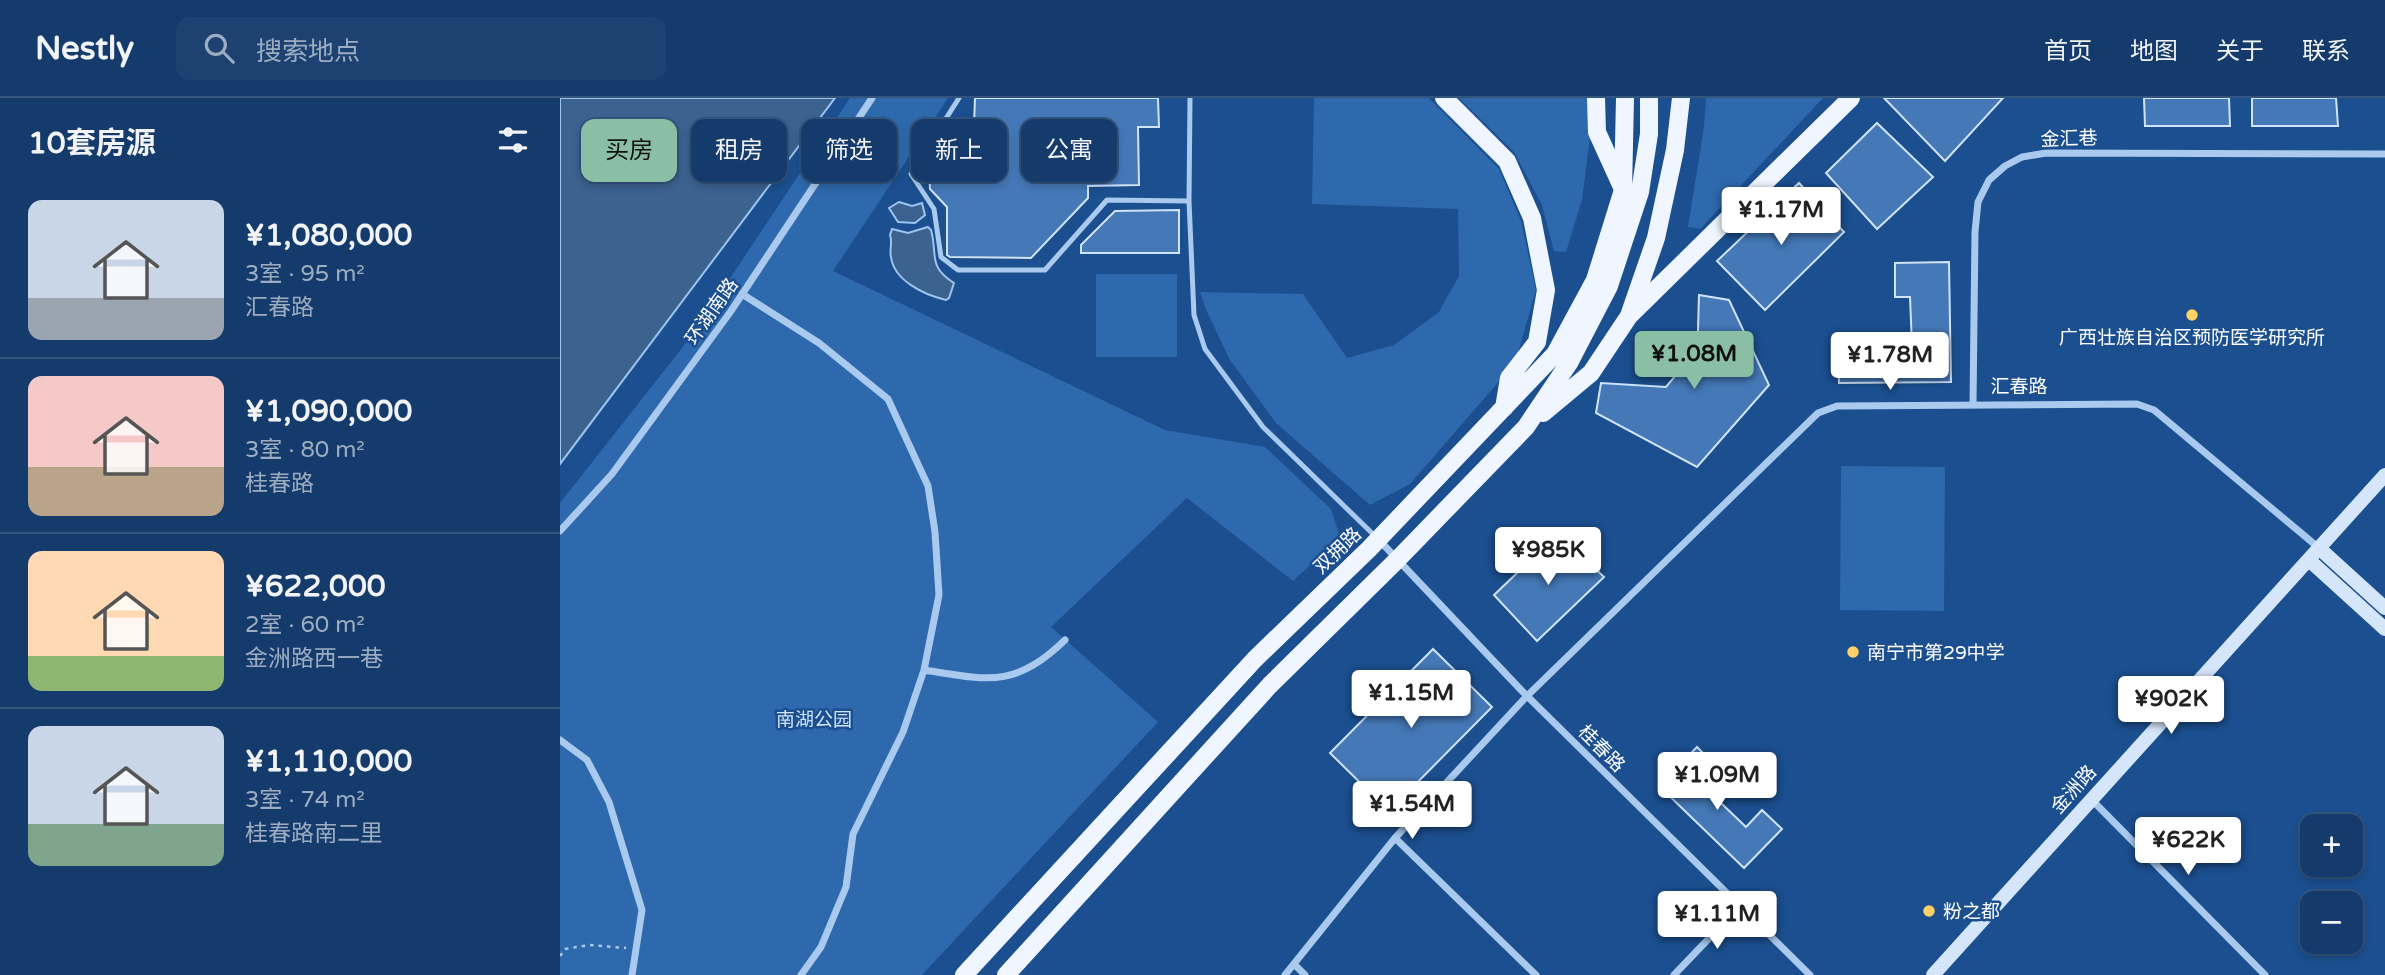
<!DOCTYPE html>
<html lang="zh">
<head>
<meta charset="utf-8">
<style>
  :root { --surface:#143b6b; --page:#1d4271; --text:#f1f3f6; --muted:#9dadc1; --line:#33557e; --accent:#8abfa5 }
  body { margin:0; font-family:"Varela Round","Noto Sans SC",sans-serif; background:var(--page); color:var(--text); height:100vh; display:flex; flex-direction:column; font-size:26px; white-space:nowrap }
  * { box-sizing:border-box; margin:0 }
  p { font-size:23px; color:var(--muted) }
  .icon { flex:none; width:38px; height:38px; fill:none; stroke:currentColor; stroke-width:2; stroke-linecap:round; stroke-linejoin:round }
  .map { position:relative; flex:1; overflow:hidden }
  .panel { display:flex; flex-direction:column; background:var(--surface); width:560px }
  .panel>* { flex:none }
  .top-card { position:absolute; left:21px; top:21px; width:665px; height:63px; display:flex; gap:14px }
  .controls { position:absolute; left:1740px; top:716px; display:grid; gap:14px }
  .controls a { display:grid; place-items:center; width:63px; height:63px; border-radius:14px; background:var(--surface); box-shadow:0 4px 10px #0003,0 0 0 2px var(--line); font-size:35px }
  .price { position:absolute; translate:-50% -60px; padding:0 16px; border-radius:7px; background:#fff; color:#222; font-size:23px; line-height:46px; filter:drop-shadow(0 2px 4px #0008) }
  .price::after { content:''; position:absolute; left:50%; top:42px; width:21px; height:16px; margin-left:-10px; background:inherit; clip-path:polygon(0 0,100% 0,50% 100%) }
  .price.current { background:var(--accent); color:#111 }
  ul { padding:0; list-style:none }
  li { display:flex; align-items:center; gap:21px; height:175px; padding:0 28px }
  li+li { border-top:2px solid var(--line) }
  li span { display:grid; place-items:center; flex:none; width:196px; height:140px; border-radius:14px; color:#555 }
  li>.icon { margin-inline-start:auto }
  span .icon { width:84px; height:84px; fill:#fffc; stroke-width:1 }
  li b { font-size:30px }
  h2 { display:flex; justify-content:space-between; align-items:center; height:84px; padding:0 28px; font-size:30px }
  .pill { padding:0 24px; border-radius:14px; background:var(--surface); box-shadow:0 4px 10px #0003,0 0 0 2px var(--line); font-size:24px; line-height:63px }
  .pill.current { background:var(--accent); color:#111 }
  header { display:flex; align-items:center; gap:42px; box-sizing:border-box; height:98px; padding:0 35px; background:var(--surface); border-bottom:2px solid var(--line) }
  header strong { font-size:33px }
  nav { display:flex; gap:38px; margin-inline-start:auto; font-size:24px }
  .search { width:490px; height:63px; background:var(--page); display:flex; align-items:center; gap:18px; box-sizing:border-box; padding:0 24px; border-radius:14px; color:var(--muted); font-size:26px }
  main { display:flex; flex:1; min-height:0 }
  .map>svg:first-child { display:block }
  .green { fill:#2e69ad }
  .water { fill:#3c6290; stroke:#9cc4f0; stroke-width:2 }
  .building { fill:#4478b7; stroke:#cfe3fa; stroke-width:2 }
  .lines { fill:none; stroke-linecap:round; stroke-linejoin:round }
  .path { stroke:#a9c9ee; stroke-width:2.5; stroke-dasharray:3.5 5; stroke-linecap:butt }
  .lane { stroke:#a9c9ee; stroke-width:5 }
  .street { stroke:#a9c9ee; stroke-width:7 }
  .secondary { stroke:#d6e6fa; stroke-width:14 }
  .primary { stroke:#f0f6ff; stroke-width:18 }
  .poi-dot { fill:#ffd166; stroke:#1b4f8f; stroke-width:2.5 }
  .labels { text-anchor:middle; stroke-width:5; stroke-linejoin:round; paint-order:stroke }
  .street-label { font-size:19px; fill:#fff; stroke:#1b4f8f }
  .poi-label { font-size:19px; fill:#fff; stroke:#1b4f8f; text-anchor:start }
  .park-label { font-size:19px; fill:#cfe3fa; stroke:#1b4f8f }
</style>
</head>
<body>
<header>
<strong>Nestly</strong>
<div class="search"><svg class="icon" aria-label="search" viewBox="0 0 24 24"><circle cx="10" cy="10" r="6"/><path d="M15 15l6 6"/></svg>搜索地点</div>
<nav><a>首页</a><a>地图</a><a>关于</a><a>联系</a></nav>
</header>
<main>
<section class="panel">
<h2>10套房源<svg class="icon" aria-label="filters" viewBox="0 0 24 24"><path d="M4 7h16M4 17h16"/><circle cx="9" cy="7" r="2"/><circle cx="15" cy="17" r="2"/></svg></h2>
<ul>
<li><span style="background:linear-gradient(#c9d6e8 70%,#9aa5b1 0)"><svg class="icon" aria-label="home" viewBox="0 0 24 24"><path d="M3 11l9-7 9 7M6 9v11h12V9"/></svg></span><div><b>¥1,080,000</b><p>3室 · 95 m²</p><p>汇春路</p></div></li>
<li><span style="background:linear-gradient(#f6c9c9 65%,#b9a48a 0)"><svg class="icon" aria-label="home" viewBox="0 0 24 24"><path d="M3 11l9-7 9 7M6 9v11h12V9"/></svg></span><div><b>¥1,090,000</b><p>3室 · 80 m²</p><p>桂春路</p></div></li>
<li><span style="background:linear-gradient(#ffd9b3 75%,#8fb573 0)"><svg class="icon" aria-label="home" viewBox="0 0 24 24"><path d="M3 11l9-7 9 7M6 9v11h12V9"/></svg></span><div><b>¥622,000</b><p>2室 · 60 m²</p><p>金洲路西一巷</p></div></li>
<li><span style="background:linear-gradient(#c9d6e8 70%,#7fa58c 0)"><svg class="icon" aria-label="home" viewBox="0 0 24 24"><path d="M3 11l9-7 9 7M6 9v11h12V9"/></svg></span><div><b>¥1,110,000</b><p>3室 · 74 m²</p><p>桂春路南二里</p></div></li>
</ul>
</section>
<div class="map">
<svg width="1825" height="877" viewBox="0 0 1825 877">
  <rect width="100%" height="100%" fill="#1b4f8f"/>
  <path class="green" d="M290,0H388L273,173L605,332L705,349L771,411L780,439L733,483L627,400L491,529L598,624L362,877H0V405L133,236Z
    M754,0H869L939,71L961,123L976,192L955,265L850,386L810,407L716,325L670,262L647,214L640,194L743,196L787,260L834,247L879,214L899,178L898,111L752,106Z
    M899,0H1032V24L1022,102L1006,154L994,153L982,107L954,54Z
    M1146,0H1263L1140,131L1128,129L1144,29Z
    M536,176H617V259H536Z
    M1281,368L1385,369L1384,513L1280,512Z"/>
  <path class="water" d="M0,0H275L0,366Z
    M339,104L352,108L362,105L365,117L355,125L338,124L329,110Z
    M368,129L371,132C378,156 367,168 394,185L389,200L386,202C365,197 334,183 331,159C329,151 333,145 330,137L332,131L348,135Z"/>
  <path class="building" d="M415,0H598L599,29H578L579,87L528,88V100L471,160L390,159L387,157V109L370,91L369,69L414,27Z
    M1324,0H1443L1385,63Z
    M1584,0H1669L1670,28H1585Z
    M1692,0H1776L1778,28H1692Z
    M1317,25L1373,79L1317,131L1266,75Z
    M1239,85L1284,134L1205,212L1157,163Z
    M619,112V155H521V147L555,113Z
    M1389,164L1391,284L1279,285L1278,250L1352,248L1350,199H1335V165Z
    M1139,197L1169,202L1209,287L1137,369L1036,315L1041,285L1106,289L1120,272L1137,267Z
    M998,436L1044,479L977,543L934,497Z
    M873,551L932,609L829,713L770,655Z
    M1137,649L1153,665L1137,682L1186,729L1202,712L1222,731L1184,770L1099,688Z"/>
  <g class="lines">
    <path class="path" d="M0,858L5,851L29,847L66,850"/>
    <path class="lane" d="M399,0L351,76L374,111L381,159L398,172H485L547,102L629,103L630,0
      M629,103L634,217L645,251L703,329L817,440"/>
    <path class="street" d="M182,196L259,245L328,301L368,388L375,434L379,497L364,572L343,634L293,736L286,789L261,849L241,877
      M1413,307L1415,134L1418,104L1429,82L1445,68L1462,59L1486,55L1825,56
      M0,433L52,376L171,213L312,0
      M819,442L962,593L1250,877
      M364,572C428,582 454,591 505,542
      M0,642L27,662L49,704L82,812L72,877
      M1531,701L1705,877
      M835,740L976,877
      M735,867L745,877
      M725,877L835,740L967,598L1258,315L1277,308L1577,306L1594,312L1759,450
      M1114,877L1179,809"/>
    <path class="secondary" d="M1759,450L1825,510
      M1749,462L1825,531
      M1373,877L1825,377"/>
    <path class="primary" d="M884,0L947,63L972,120L986,192L977,244L949,280L944,310
      M1036,0L1037,34L1062,89
      M1070,215L1096,140L1115,52L1121,0
      M983,315L1031,275L1069,218L1291,0
      M404,877L695,561L809,451L995,256L1035,182L1063,92L1065,0
      M446,877L710,587L837,462L966,329L1009,265L1049,188L1080,94L1089,36V0"/>
  </g>
  <g class="poi-dot">
    <circle cx="1632" cy="217" r="7"/>
    <circle cx="1293" cy="554" r="7"/>
    <circle cx="1369" cy="813" r="7"/>
  </g>
  <g class="labels">
    <g class="street-label">
      <text transform="translate(1509 40) rotate(-2)" y="7">金汇巷</text>
      <text transform="translate(151 213) rotate(-55)" y="7">环湖南路</text>
      <text x="1459" y="295">汇春路</text>
      <text transform="translate(777 452) rotate(-44)" y="7">双拥路</text>
      <text transform="translate(1042 650) rotate(45)" y="7">桂春路</text>
      <text transform="translate(1513 691) rotate(-48)" y="7">金洲路</text>
    </g>
    <g class="poi-label">
      <text x="1632" y="246" text-anchor="middle">广西壮族自治区预防医学研究所</text>
      <text x="1307" y="561">南宁市第29中学</text>
      <text x="1383" y="820">粉之都</text>
    </g>
    <g class="park-label">
      <text x="254" y="628">南湖公园</text>
    </g>
  </g>
</svg>
<div class="controls">
<a>+</a>
<a>−</a>
</div>
<b class="price" style="left:1221px;top:149px">¥1.17M</b>
<b class="price current" style="left:1134px;top:293px">¥1.08M</b>
<b class="price" style="left:1330px;top:294px">¥1.78M</b>
<b class="price" style="left:988px;top:489px">¥985K</b>
<b class="price" style="left:851px;top:632px">¥1.15M</b>
<b class="price" style="left:1611px;top:638px">¥902K</b>
<b class="price" style="left:1157px;top:714px">¥1.09M</b>
<b class="price" style="left:852px;top:743px">¥1.54M</b>
<b class="price" style="left:1628px;top:779px">¥622K</b>
<b class="price" style="left:1157px;top:853px">¥1.11M</b>
<div class="top-card">
<a class="pill current">买房</a>
<a class="pill">租房</a>
<a class="pill">筛选</a>
<a class="pill">新上</a>
<a class="pill">公寓</a>
</div>
</div>
</main>
</body>
</html>
